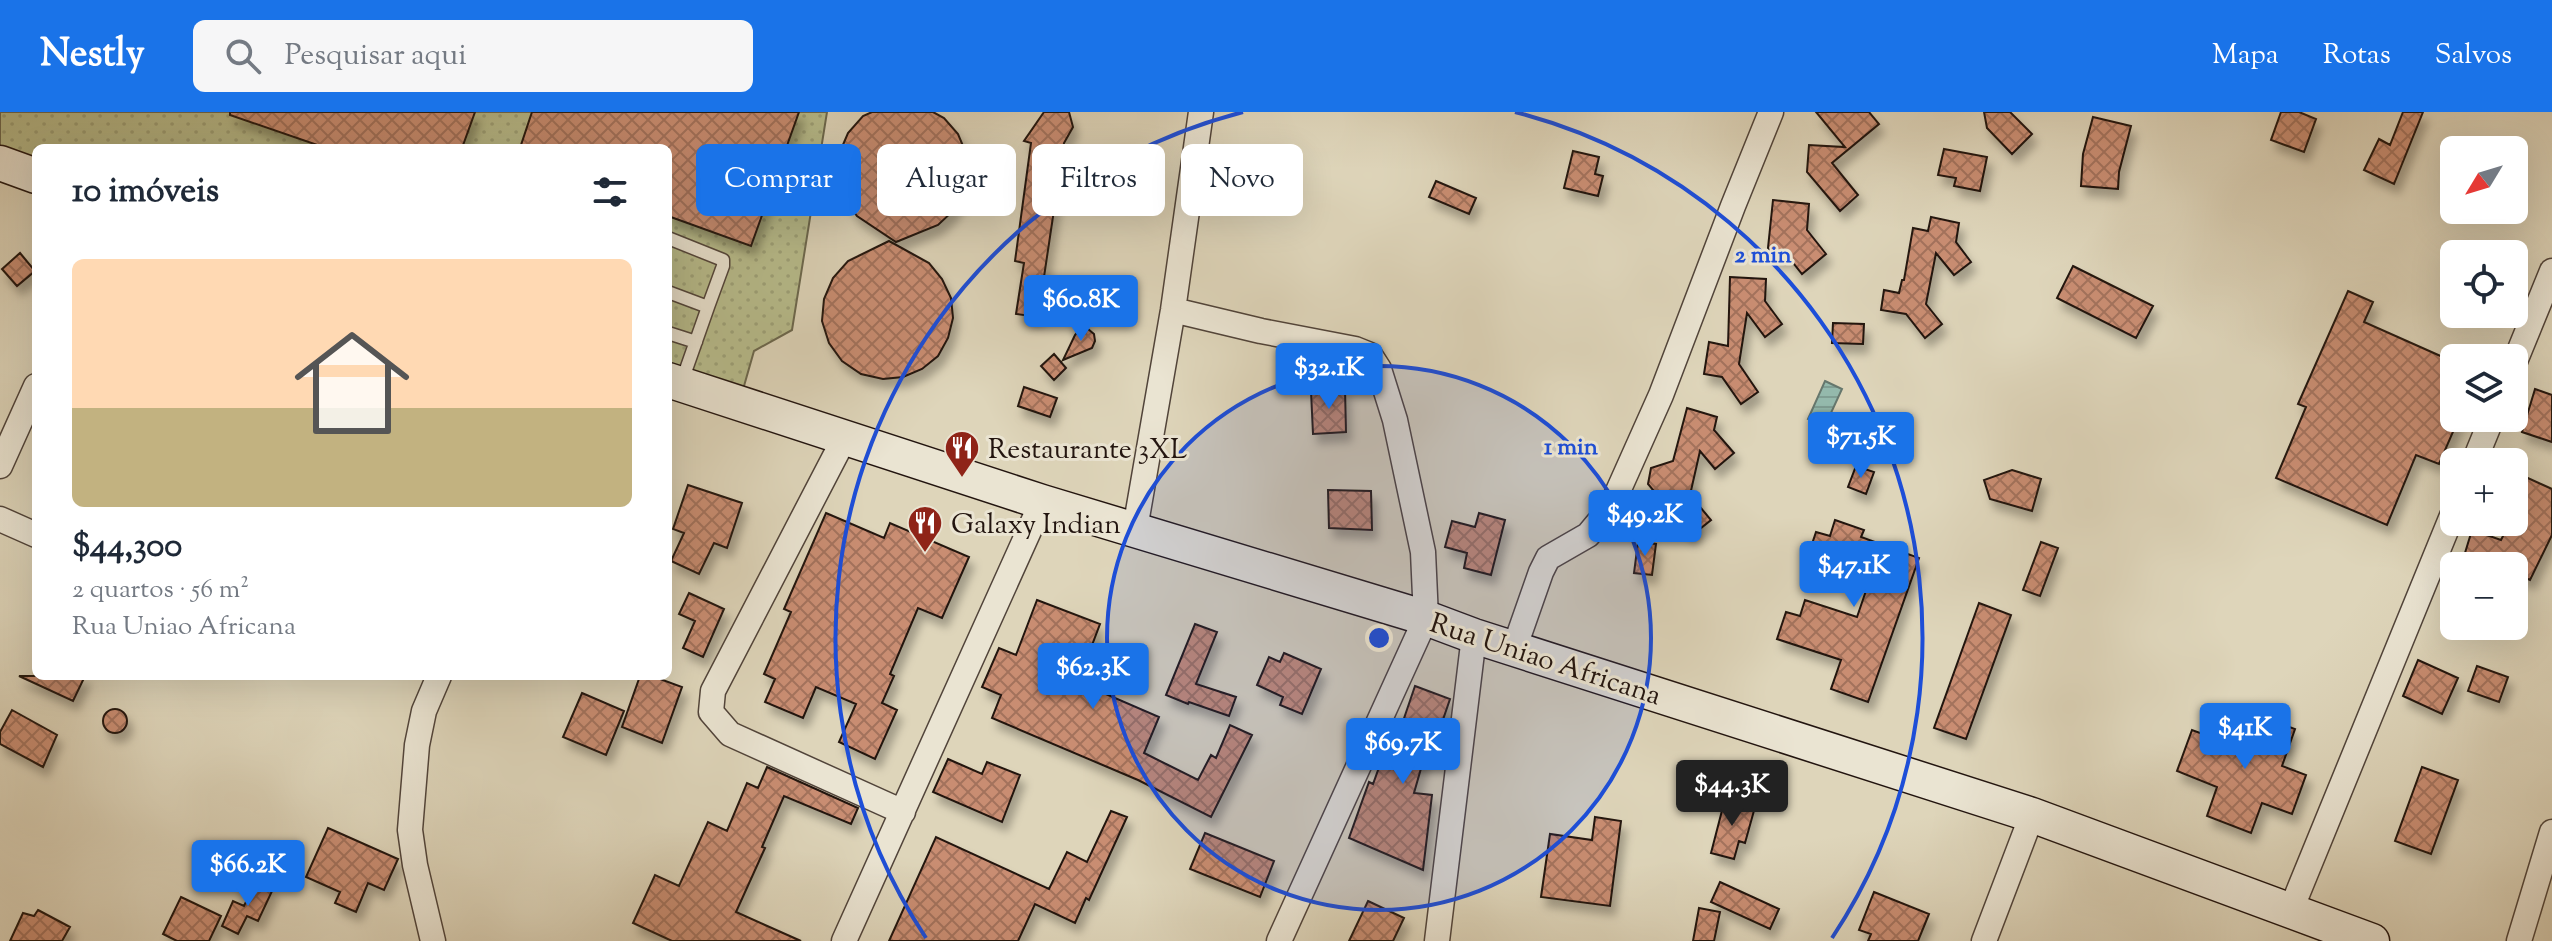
<!DOCTYPE html>
<html lang="pt">
<head>
<meta charset="utf-8">
<style>
  :root { --surface:#fff; --page:#f6f6f7; --text:#1f2937; --muted:#747a83; --line:#e0e1e3; --accent:#1a73e8 }
  body { margin:0; font-family:"Sorts Mill Goudy",serif; background:var(--page); color:var(--text); height:100vh; display:flex; flex-direction:column; font-size:30px; white-space:nowrap }
  * { box-sizing:border-box; margin:0 }
  p { font-size:26px; color:var(--muted) }
  .icon { flex:none; width:44px; height:44px; fill:none; stroke:currentColor; stroke-width:2; stroke-linecap:round; stroke-linejoin:round }
  .map { position:relative; flex:1; overflow:hidden }
  .drawer { position:absolute; left:32px; top:32px; width:640px; height:536px; display:flex; flex-direction:column; background:var(--surface); border-radius:12px; box-shadow:0 8px 32px #0002 }
  .drawer>* { flex:none }
  .banner { position:absolute; left:696px; top:32px; width:760px; height:72px; display:flex; gap:16px }
  .needle { width:52px; rotate:232deg }
  .controls { position:absolute; left:2440px; top:24px; display:grid; gap:16px }
  .controls a { display:grid; place-items:center; width:88px; height:88px; border-radius:12px; background:var(--surface); box-shadow:0 8px 32px #0002; font-size:40px }
  .price { position:absolute; translate:-50% -68px; padding:0 18px; border-radius:8px; background:var(--accent); color:#fff; font-size:26px; line-height:52px; filter:drop-shadow(0 2px 4px #0008) }
  .price::after { content:''; position:absolute; left:50%; top:48px; width:24px; height:18px; margin-left:-12px; background:inherit; clip-path:polygon(0 0,100% 0,50% 100%) }
  .price.current { background:#222; color:#fff }
  ul { padding:0; list-style:none }
  li { display:grid; align-content:center; gap:16px; height:424px; padding:0 40px }
  li+li { border-top:2px solid var(--line) }
  li span { display:grid; place-items:center; height:248px; border-radius:12px; color:#555 }
  li>.icon { margin-inline-start:auto }
  span .icon { width:144px; height:144px; fill:#fffc; stroke-width:1 }
  li b { font-size:34px }
  h2 { display:flex; justify-content:space-between; align-items:center; height:96px; padding:0 40px; font-size:34px }
  .pill { padding:0 28px; border-radius:12px; background:var(--surface); box-shadow:0 8px 32px #0002; font-size:28px; line-height:72px }
  .pill.current { background:var(--accent); color:#fff }
  header { display:flex; align-items:center; gap:48px; box-sizing:border-box; height:112px; padding:0 40px; background:var(--accent); color:#fff }
  header strong { font-size:38px }
  nav { display:flex; gap:44px; margin-inline-start:auto; font-size:28px }
  .search { width:560px; height:72px; background:var(--page); display:flex; align-items:center; gap:20px; box-sizing:border-box; padding:0 28px; border-radius:12px; color:var(--muted); font-size:30px }
  .map>svg:first-child { display:block }
  .park { fill:url(#park-dots); stroke:#6c684e; stroke-width:2 }
  .water { fill:url(#water-rules); stroke:#66776d; stroke-width:2 }
  .building { fill:url(#building-cross-hatch); stroke:#22140f; stroke-width:2; filter:url(#shadow) }
  .lines { fill:none; stroke-linecap:round; stroke-linejoin:round }
  .service-casing { stroke:#51443a; stroke-width:15 }
  .minor-casing { stroke:#51443a; stroke-width:27 }
  .secondary-casing { stroke:#22140f; stroke-width:37 }
  .service { stroke:#eae4d2; stroke-width:12 }
  .minor { stroke:#eae4d2; stroke-width:24 }
  .secondary { stroke:#eae4d2; stroke-width:34 }
  .ring { fill:none; stroke:#1d4ed8; stroke-width:4 }
  .labels { text-anchor:middle; stroke-width:6; stroke-linejoin:round; paint-order:stroke }
  .poi-label { font-size:28px; fill:#22140f; stroke:#eae4d2; text-anchor:start }
  .street-label { font-size:28px; fill:#22140f; stroke:#eae4d2 }
  .centre { fill:#1d4ed8; stroke:#eae4d2; stroke-width:4 }
  .ring-label { font-size:24px; text-anchor:middle; font-weight:bold; fill:#1d4ed8; stroke:#eae4d2; stroke-width:6; stroke-linejoin:round; paint-order:stroke }
</style>
</head>
<body>
<header>
<strong>Nestly</strong>
<div class="search"><svg class="icon" aria-label="search" viewBox="0 0 24 24"><circle cx="10" cy="10" r="6"/><path d="M15 15l6 6"/></svg>Pesquisar aqui</div>
<nav><a>Mapa</a><a>Rotas</a><a>Salvos</a></nav>
</header>
<div class="map">
<svg width="2552" height="829" viewBox="0 0 2552 829">
  <defs>
    <pattern id="park-dots" width="8" height="8" patternUnits="userSpaceOnUse" patternTransform="scale(2)"><rect width="8" height="8" fill="#b7bc8c"/><path d="M2 2h.1M6 6h.1" fill="none" stroke="#9da178" stroke-width="1.8" stroke-linecap="round"/></pattern>
    <pattern id="water-rules" width="6" height="5" patternUnits="userSpaceOnUse" patternTransform="scale(2)"><rect width="6" height="5" fill="#94b9ac"/><path d="M0 2.5h6" fill="none" stroke="#7f9e93"/></pattern>
    <pattern id="building-cross-hatch" width="8" height="8" patternUnits="userSpaceOnUse" patternTransform="scale(2)"><rect width="8" height="8" fill="#c98d72"/><path d="M0 0l8 8M0 8l8-8" fill="none" stroke="#a3725c"/></pattern>
    <filter id="shadow"><feDropShadow dx="5" dy="9" stdDeviation="4" flood-color="#0004"/></filter>
  </defs>
  <rect width="100%" height="100%" fill="#ded5ba"/>
  <filter id="stains"><feTurbulence type="fractalNoise" baseFrequency=".0025" numOctaves="4"/><feColorMatrix values="0 0 0 0 .2 0 0 0 0 .09 0 0 0 0 .02 0 0 0 .5 -.17"/></filter>
  <radialGradient id="worn" r=".72"><stop offset=".6" stop-color="#630" stop-opacity="0"/><stop offset="1" stop-color="#630" stop-opacity=".3"/></radialGradient>
  <path class="park" d="M0,0H827L792,218L754,239L742,281L668,258V36H36V58L0,47Z"/>
  <path class="water" d="M1825,269L1842,277L1825,314L1808,307Z"/>
  <path class="building" d="M230,0H475L462,36H326L230,3Z
    M532,0H799L751,134L668,104V36H520Z
    M872,0H933L944,6L958,22L966,41L968,61L963,81L953,99L938,113L896,130L857,104L844,86L838,64L839,42L848,21L863,4Z
    M1044,0H1069L1073,15L1064,31L1038,205L1016,202L1024,151L1015,149L1031,31L1024,29Z
    M1816,0H1869L1879,12L1832,51L1858,83L1840,99L1807,60L1809,33L1845,35Z
    M1984,0H2010L2032,22L2012,42L1987,16Z
    M2281,0H2299L2316,7L2304,40L2271,28Z
    M2403,0H2423L2394,72L2364,58L2379,27L2390,33Z
    M2093,5L2131,14L2119,60L2118,77L2081,74L2083,42Z
    M1944,37L1987,45L1980,79L1954,74L1956,66L1938,63Z
    M1573,39L1599,45L1595,62L1603,64L1598,84L1564,76Z
    M1436,69L1476,86L1469,102L1429,85Z
    M1773,88L1809,92L1807,118L1826,142L1802,162L1786,142L1778,148L1768,136Z
    M1931,105L1959,111L1956,130L1971,150L1954,163L1936,141L1926,192L1942,212L1925,226L1906,202L1881,198L1884,178L1899,181L1902,168H1904L1913,116L1928,119Z
    M889,129L929,151L942,167L951,186L953,206L948,226L938,244L922,257L903,265L883,267L861,262L842,249L829,231L822,209L824,187L833,166L848,149Z
    M20,141L35,159L17,174L2,157Z
    M2073,154L2153,194L2136,226L2057,186Z
    M1730,165L1766,167L1765,189L1782,212L1765,225L1747,201L1739,252L1758,280L1741,292L1722,265L1704,262L1709,230L1728,234Z
    M2348,179L2373,190L2364,210L2454,250V306H2459L2439,352L2416,343L2387,413L2276,366L2306,295L2298,292Z
    M1833,211L1864,212L1863,232L1832,231Z
    M1080,217H1088L1094,222L1095,229L1092,236L1063,248L1075,223Z
    M1054,242L1066,256L1054,268L1041,254Z
    M1024,275L1057,286L1050,305L1018,294Z
    M1345,277L1346,320L1313,322L1311,279Z
    M2535,277L2552,283V330L2522,320Z
    M1687,296L1717,305L1714,318L1734,341L1715,357L1700,339L1690,383L1711,408L1691,424L1648,372L1651,356L1673,349Z
    M1856,354L1874,360L1866,382L1848,375Z
    M2012,358L2041,367L2032,399L1990,387L1984,368Z
    M2519,362L2552,377V423L2530,468L2514,461V454H2461L2472,418L2501,428L2510,410H2514V402L2522,387L2514,384V373Z
    M688,373L742,391L727,436L714,431L699,462L671,449L684,421L673,417Z
    M1328,378L1371,379L1372,418L1329,416Z
    M826,401L884,426L890,411L969,445L942,506L918,496L890,562L894,564L882,591L897,598L875,647L839,630L856,592L816,575L803,606L765,590L775,567L764,562L791,500L784,497Z
    M1479,401L1505,408L1491,463L1464,456L1467,441L1445,435L1452,409L1475,415Z
    M1835,408L1864,418L1861,425L1919,446L1868,590L1831,577L1841,548L1777,527L1786,500L1800,504L1805,488L1857,505L1870,467L1807,447L1816,420L1830,424Z
    M1638,430L1656,432L1652,463L1634,461Z
    M2041,430L2058,436L2040,484L2023,478Z
    M689,481L724,497L703,545L683,536L695,509L679,502Z
    M1037,488L1100,512L1078,570L1159,605L1144,641L1198,668L1211,643L1216,646L1230,613L1252,623L1211,705L1138,668L992,606L1001,583L982,575L999,536L1016,543Z
    M1979,491L2011,503L1966,627L1934,616Z
    M1195,512L1217,520L1196,572L1236,585L1229,604L1189,590L1188,592L1166,583Z
    M1284,541L1321,557L1302,602L1280,593L1283,585L1257,573L1269,545L1280,550Z
    M2418,548L2458,566L2442,602L2403,584Z
    M2477,554L2508,565L2499,590L2468,579Z
    M19,564H85L73,589Z
    M640,564H652L682,575L662,631L622,615Z
    M1415,574L1450,587L1434,634L1428,632L1414,681L1432,683L1423,758L1349,726L1369,670L1373,672L1381,650L1386,651L1395,623L1398,624Z
    M582,581L624,599L606,643L563,625Z
    M103 609a12 12 0 1 1 24 0a12 12 0 1 1-24 0Z
    M12,598L57,623L43,655L0,632V620Z
    M2246,599L2295,617L2282,654L2306,663L2292,702L2262,691L2251,721L2207,704L2217,675L2177,659L2192,618L2233,633Z
    M948,647L982,662L987,650L1020,663L1002,710L933,680Z
    M767,655L858,696L851,712L784,684L762,735L765,736L736,800L801,829H672L633,811L655,763L679,774L708,710L727,719L747,671L758,676Z
    M2422,655L2458,668L2431,742L2395,729Z
    M1725,687L1755,695L1745,731L1739,729L1734,747L1711,741Z
    M1111,699L1127,705L1089,788L1086,786L1075,811L1035,792L1018,829H889L936,725L1049,777L1067,740L1087,750Z
    M1595,705L1621,709L1610,794L1541,785L1550,722L1592,728Z
    M328,716L398,747L384,778L368,771L356,800L335,791L340,780L306,765Z
    M1205,721L1274,749L1260,785L1190,757Z
    M256,769L273,777L258,809L247,804L238,822L222,814L233,789L244,794Z
    M1720,770L1779,797L1770,817L1711,790Z
    M1874,780L1929,802L1918,829H1868L1871,822L1859,818Z
    M181,785L221,804L209,829H177L163,822Z
    M1368,789L1404,806L1393,829H1349Z
    M1699,796L1720,800L1714,829H1693Z
    M38,798L70,815L62,829H10L23,801L34,804Z"/>
  <g class="lines">
    <defs>
      <path id="service" d="M668,126L723,148V154L708,195
        M668,180L708,195L682,269
        M668,221L696,230"/>
      <path id="minor" d="M1173,198L1261,219L1355,237L1370,243L1379,257L1395,308L1423,440L1426,506L1279,829
        M2514,252L2552,159
        M845,325L713,579L711,600L730,622L903,700
        M2474,350L2492,306
        M0,354L36,274
        M0,407L36,423
        M1135,417L1173,198L1201,0
        M1514,537L1541,460L1548,446L1588,423L1603,405L1615,386L1661,283L1733,94L1771,0
        M2290,800L2454,399
        M433,829L415,753L410,718L417,633L424,599L439,564
        M844,829L1042,390
        M1437,829L1474,524
        M1984,829L2032,703
        M2519,829L2552,720"/>
      <path id="secondary" d="M0,51L36,64
        M668,268L1042,390L1426,506L1474,524L2032,703L2372,829"/>
    </defs>
    <use href="#service" class="service-casing"/>
    <use href="#minor" class="minor-casing"/>
    <use href="#secondary" class="secondary-casing"/>
    <use href="#service" class="service"/>
    <use href="#minor" class="minor"/>
    <use href="#secondary" class="secondary"/>
  </g>
  <circle cx="1379" cy="526" r="272" fill="#1d4ed8" fill-opacity=".12"/>
  <g class="ring">
    <circle cx="1379" cy="526" r="272"/>
    <path d="M926 826A543 543 0 0 1 1243 0M1515 0A543 543 0 0 1 1832 826"/>
  </g>
  <defs>
    <symbol id="restaurant-pin" viewBox="-11 -11 22 30"><path d="M0 17L-7.5 6A9.5 9.5 0 1 1 7.5 6Z" fill="#8f2418" stroke="#eae4d2"/><path d="M-5-6h1v4h1v-4h1v4h1v-4h1v5L-1.5 .5V6h-2V.5L-5-1ZM5-6V6H3V1.5H1.5Q1.5-4 5-6Z" fill="#fff"/></symbol>
  </defs>
  <g fill-rule="evenodd">
    <use href="#restaurant-pin" x="942" y="316" width="40" height="54"/>
    <use href="#restaurant-pin" x="905" y="391" width="40" height="54"/>
  </g>
  <g class="labels">
    <g class="poi-label">
      <text x="988" y="346">Restaurante 3XL</text>
      <text x="951" y="421">Galaxy Indian</text>
    </g>
    <g class="street-label">
      <text transform="translate(1546 546) rotate(18)" y="10">Rua Uniao Africana</text>
    </g>
  </g>
  <circle cx="1379" cy="526" r="12" class="centre"/>
  <g class="ring-label">
    <text x="1763" y="150">2 min</text>
    <text x="1571" y="342">1 min</text>
  </g>
  <rect width="100%" height="100%" filter="url(#stains)"/>
  <rect width="100%" height="100%" fill="url(#worn)"/>
</svg>
<div class="controls">
<a><svg class="needle" viewBox="-14 -14 28 28"><path d="M0-13l5 13h-10z" fill="#e53935"/><path d="M0 13l5-13h-10z" fill="#747a83"/></svg></a>
<a><svg class="icon" aria-label="locate" viewBox="0 0 24 24"><circle cx="12" cy="12" r="6"/><path d="M12 2v4M12 18v4M2 12h4M18 12h4"/></svg></a>
<a><svg class="icon" aria-label="layers" viewBox="0 0 24 24"><path d="M12 4l9 5-9 5-9-5zM3 14l9 5 9-5"/></svg></a>
<a>+</a>
<a>−</a>
</div>
<b class="price" style="left:1081px;top:231px">$60.8K</b>
<b class="price" style="left:1329px;top:299px">$32.1K</b>
<b class="price" style="left:1861px;top:368px">$71.5K</b>
<b class="price" style="left:1645px;top:446px">$49.2K</b>
<b class="price" style="left:1854px;top:497px">$47.1K</b>
<b class="price" style="left:1093px;top:599px">$62.3K</b>
<b class="price" style="left:2245px;top:659px">$41K</b>
<b class="price" style="left:1403px;top:674px">$69.7K</b>
<b class="price current" style="left:1732px;top:716px">$44.3K</b>
<b class="price" style="left:248px;top:796px">$66.2K</b>
<div class="banner">
<a class="pill current">Comprar</a>
<a class="pill">Alugar</a>
<a class="pill">Filtros</a>
<a class="pill">Novo</a>
</div>
<section class="drawer">
<h2>10 imóveis<svg class="icon" aria-label="filters" viewBox="0 0 24 24"><path d="M4 7h16M4 17h16"/><circle cx="9" cy="7" r="2"/><circle cx="15" cy="17" r="2"/></svg></h2>
<ul>
<li><span style="background:linear-gradient(#ffd9b3 60%,#c2b280 0)"><svg class="icon" aria-label="home" viewBox="0 0 24 24"><path d="M3 11l9-7 9 7M6 9v11h12V9"/></svg></span><div><b>$44,300</b><p>2 quartos · 56 m²</p><p>Rua Uniao Africana</p></div></li>
</ul>
</section>
</div>
</body>
</html>
